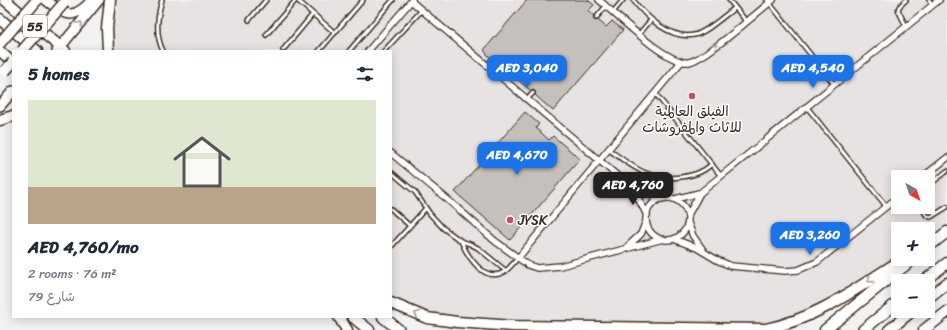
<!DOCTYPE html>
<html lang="en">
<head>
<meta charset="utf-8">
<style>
  :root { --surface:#fff; --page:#f2f2f3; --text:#1f2937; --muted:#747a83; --accent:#1a73e8 }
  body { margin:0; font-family:Sriracha,"Playpen Sans Arabic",sans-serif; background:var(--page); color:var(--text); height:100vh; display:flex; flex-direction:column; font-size:15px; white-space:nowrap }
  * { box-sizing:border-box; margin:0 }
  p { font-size:13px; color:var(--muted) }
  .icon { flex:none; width:22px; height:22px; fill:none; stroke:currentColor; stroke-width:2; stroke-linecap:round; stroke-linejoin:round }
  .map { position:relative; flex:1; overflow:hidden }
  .sheet { position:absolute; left:12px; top:50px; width:380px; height:268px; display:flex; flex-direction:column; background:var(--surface); border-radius:0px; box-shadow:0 2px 10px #0003 }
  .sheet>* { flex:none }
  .needle { width:26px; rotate:140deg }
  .buttons { position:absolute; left:891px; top:170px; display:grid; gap:8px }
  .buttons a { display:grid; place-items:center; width:44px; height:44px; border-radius:0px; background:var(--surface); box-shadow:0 2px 10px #0003; font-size:20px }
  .price { position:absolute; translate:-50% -34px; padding:0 9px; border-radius:8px; background:var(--accent); color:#fff; font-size:13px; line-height:26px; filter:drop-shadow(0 1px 2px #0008) }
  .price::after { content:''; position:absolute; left:50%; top:24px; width:12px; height:9px; margin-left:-6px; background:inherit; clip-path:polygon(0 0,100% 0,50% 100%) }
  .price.on { background:#222; color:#fff }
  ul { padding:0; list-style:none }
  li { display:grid; align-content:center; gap:8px; height:212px; padding:0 16px }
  li span { display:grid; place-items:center; height:124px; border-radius:0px; color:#555 }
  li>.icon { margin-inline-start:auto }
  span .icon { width:72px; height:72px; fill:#fffc; stroke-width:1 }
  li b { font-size:17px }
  h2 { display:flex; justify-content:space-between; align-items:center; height:48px; padding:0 16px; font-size:17px }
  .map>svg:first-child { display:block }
  .built { fill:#e6e3e2; fill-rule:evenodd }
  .building { fill:#c6c0bd; stroke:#3b2a1e }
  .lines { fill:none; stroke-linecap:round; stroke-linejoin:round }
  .lane-casing { stroke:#3b2a1e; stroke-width:6 }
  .street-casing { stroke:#3b2a1e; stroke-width:8 }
  .primary-casing { stroke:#3b2a1e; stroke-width:12 }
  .highway-casing { stroke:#3b2a1e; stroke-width:13 }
  .lane { stroke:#fff; stroke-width:3 }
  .street { stroke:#fff; stroke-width:5.5 }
  .primary { stroke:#fff; stroke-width:9 }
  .highway { stroke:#fff; stroke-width:10 }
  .highway-bridge-casing { stroke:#3b2a1e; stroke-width:13; stroke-linecap:butt }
  .highway-bridge { stroke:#fff; stroke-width:10 }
  .oneway { stroke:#a79f9a }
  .poi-dot { fill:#d1495b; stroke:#fff; stroke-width:1.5 }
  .labels { text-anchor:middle; stroke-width:3; stroke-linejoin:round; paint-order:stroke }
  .shield { fill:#fff; stroke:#766a62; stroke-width:1 }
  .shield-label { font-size:13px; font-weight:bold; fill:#3b2a1e }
  .poi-label { font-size:14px; fill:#3b2a1e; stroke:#fff }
</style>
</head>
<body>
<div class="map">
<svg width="947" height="330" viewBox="0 0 947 330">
  <rect width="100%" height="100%" fill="#f3f2f2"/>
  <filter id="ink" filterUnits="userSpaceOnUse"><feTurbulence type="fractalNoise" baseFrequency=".025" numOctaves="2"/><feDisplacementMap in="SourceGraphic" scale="8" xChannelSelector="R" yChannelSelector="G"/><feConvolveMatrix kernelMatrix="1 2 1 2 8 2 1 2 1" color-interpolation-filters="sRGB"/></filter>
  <g filter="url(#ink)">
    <path class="built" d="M110,0H947V231L928,243V229H898V259L842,298L778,326L457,322L391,303V51H108ZM898,177H928V207H898Z"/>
    <path class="building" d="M527,0H588L594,5L588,11L594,16V20H598L606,27L612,21L623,30L553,111L535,95V91H531L503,67L494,62V57L490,58L484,50Z
      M525,112L539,124L536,128L549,140L553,136L580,159L510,240L455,192Z"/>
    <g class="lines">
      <defs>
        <path id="lane" d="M162,0C157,17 155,35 163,51
          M297,0L335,33
          M633,0C646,17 671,40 694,35C706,33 725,15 735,8
          M729,0L746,21
          M767,0L834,84
          M929,0L933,5
          M613,12L623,0
          M596,18L606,6
          M249,20L266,0
          M906,26L898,10L899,7L906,0
          M639,34L651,20
          M266,35L296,0
          M283,50L313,14
          M319,51L363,0
          M349,51L393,0
          M384,51L422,10
          M487,66L492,60
          M655,93L721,176
          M527,99L533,93
          M806,106L886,206
          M608,149C633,167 648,181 681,177C694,175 702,173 712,164
          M391,172L415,192L430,214L443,228L461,241L470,244L478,248L506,271
          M928,186L947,171
          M921,207L927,216L931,217L947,207
          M391,209L410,226
          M461,241C467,255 483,282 502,273C508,271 513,263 518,258
          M391,247L426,208"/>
        <path id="street" d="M599,0C617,15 667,65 689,62C706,59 756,13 773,0
          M411,1L633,189L644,194L662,199
          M368,51L412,0
          M391,153L447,199L495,241L528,265L537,268L560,266L663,239
          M923,177L947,158
          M634,191L647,215
          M646 219a21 21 0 1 1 42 0a21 21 0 1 1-42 0Z
          M675,199L699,193
          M688,215L700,193L939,0
          M688,223L693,236L703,250
          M674,239L697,248L717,260L731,266L785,271L798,270L817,262L898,197
          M628,246L641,234L646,221
          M518,258L681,62"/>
        <path id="primary" d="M46,0C66,16 73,21 92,0
          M0,51L13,63
          M57,51L99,0
          M0,106L13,91"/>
        <path id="highway" d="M5,0L65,51
          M0,19L37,51
          M108,51L107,28L110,0
          M0,120L13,116
          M928,247L947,232
          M924,281L947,263
          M928,298L947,283
          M391,303L427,318L457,322L513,326L766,329C819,318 858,287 903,259
          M339,317L347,330
          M353,317L369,330
          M383,317L399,330
          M825,330L913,259
          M863,330L898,302
          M889,330L912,311
          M924,330L947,312"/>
      </defs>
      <use href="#lane" class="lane-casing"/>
      <use href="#street" class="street-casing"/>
      <use href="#primary" class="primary-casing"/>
      <use href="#highway" class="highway-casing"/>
      <use href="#lane" class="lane"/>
      <use href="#street" class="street"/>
      <use href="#primary" class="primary"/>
      <use href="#highway" class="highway"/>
      <defs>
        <path id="highway-bridge" d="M0,43L37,0
          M22,51L64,3
          M5,71L13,62"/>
      </defs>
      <use href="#highway-bridge" class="highway-bridge-casing"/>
      <use href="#highway-bridge" class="highway-bridge"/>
    </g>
    <defs><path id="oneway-chevron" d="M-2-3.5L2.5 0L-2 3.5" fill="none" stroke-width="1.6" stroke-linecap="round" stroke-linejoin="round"/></defs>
    <g class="oneway">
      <use href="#oneway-chevron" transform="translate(80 24) rotate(-50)"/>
      <use href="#oneway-chevron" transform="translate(715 46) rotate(-39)"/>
      <use href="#oneway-chevron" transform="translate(870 280) rotate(147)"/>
      <use href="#oneway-chevron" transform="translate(417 314) rotate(-159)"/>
    </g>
  </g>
  <g class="poi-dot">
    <circle cx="692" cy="96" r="4"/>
    <circle cx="510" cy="220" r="4"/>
  </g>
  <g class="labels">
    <rect class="shield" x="23" y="15" width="24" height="22" rx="3"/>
    <g class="shield-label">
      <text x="35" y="31">55</text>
    </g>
    <g class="poi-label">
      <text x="692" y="116">الفيلق العالمية<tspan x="692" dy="16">للاثاث والمفروشات</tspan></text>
      <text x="518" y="225" text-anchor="start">JYSK</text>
    </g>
  </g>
</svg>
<div class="buttons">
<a><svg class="needle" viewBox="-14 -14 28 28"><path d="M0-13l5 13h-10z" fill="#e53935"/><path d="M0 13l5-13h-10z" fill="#747a83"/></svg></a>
<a>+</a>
<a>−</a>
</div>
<b class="price" style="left:527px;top:89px">AED 3,040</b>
<b class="price" style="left:813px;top:89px">AED 4,540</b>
<b class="price" style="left:517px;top:176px">AED 4,670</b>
<b class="price on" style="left:633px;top:206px">AED 4,760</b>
<b class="price" style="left:810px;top:256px">AED 3,260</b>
<section class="sheet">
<h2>5 homes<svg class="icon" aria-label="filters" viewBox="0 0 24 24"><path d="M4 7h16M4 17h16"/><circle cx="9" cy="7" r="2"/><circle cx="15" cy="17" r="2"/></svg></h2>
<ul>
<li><span style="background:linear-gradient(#dfe7d0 70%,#b9a48a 0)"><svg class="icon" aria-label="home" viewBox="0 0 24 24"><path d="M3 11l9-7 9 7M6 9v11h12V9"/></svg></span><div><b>AED 4,760/mo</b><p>2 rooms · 76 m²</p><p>شارع 79</p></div></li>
</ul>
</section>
</div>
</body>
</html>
